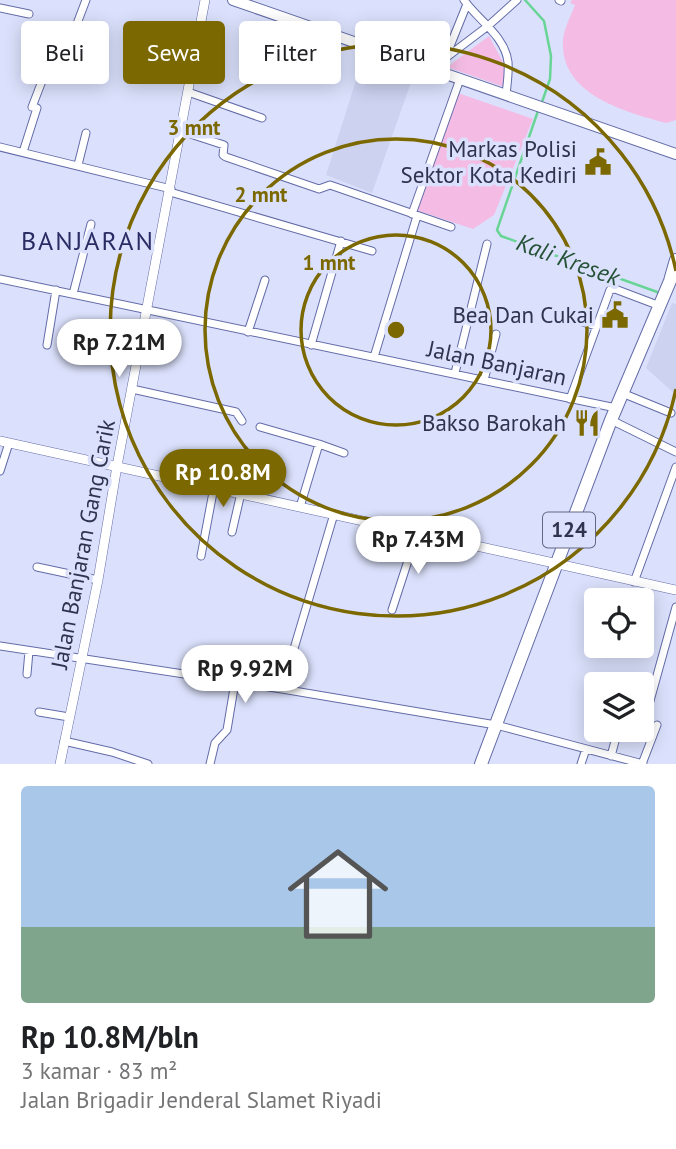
<!DOCTYPE html>
<html lang="id">
<head>
<meta charset="utf-8">
<style>
  :root { --surface:#fff; --page:#f2f2f2; --text:#202124; --muted:#757577; --accent:#7c6800 }
  body { margin:0; font-family:"PT Sans",sans-serif; background:var(--page); color:var(--text); height:100vh; display:flex; flex-direction:column; font-size:26px; white-space:nowrap }
  * { box-sizing:border-box; margin:0 }
  p { font-size:23px; color:var(--muted) }
  .icon { flex:none; width:38px; height:38px; fill:none; stroke:currentColor; stroke-width:2; stroke-linecap:round; stroke-linejoin:round }
  .map { position:relative; height:764px; overflow:hidden }
  .sheet { display:flex; flex-direction:column; background:var(--surface); flex:1 }
  .sheet>* { flex:none }
  .banner { position:absolute; left:21px; top:21px; width:635px; height:63px; display:flex; gap:14px }
  .fabs { position:absolute; left:584px; top:588px; display:grid; gap:14px }
  .fabs a { display:grid; place-items:center; width:70px; height:70px; border-radius:7px; background:var(--surface); box-shadow:0 4px 18px #0003; font-size:35px }
  .price { position:absolute; translate:-50% -60px; padding:0 16px; border-radius:24px; background:#fff; color:#222; font-size:23px; line-height:46px; filter:drop-shadow(0 2px 4px #0008) }
  .price::after { content:''; position:absolute; left:50%; top:42px; width:21px; height:16px; margin-left:-10px; background:inherit; clip-path:polygon(0 0,100% 0,50% 100%) }
  .price.selected { background:var(--accent); color:#fff }
  ul { padding:0; list-style:none }
  li { display:grid; align-content:center; gap:14px; height:371px; padding:0 21px }
  li span { display:grid; place-items:center; height:217px; border-radius:7px; color:#555 }
  li>.icon { margin-inline-start:auto }
  span .icon { width:126px; height:126px; fill:#fffc; stroke-width:1 }
  li b { font-size:30px }
  .tag { padding:0 24px; border-radius:7px; background:var(--surface); box-shadow:0 4px 18px #0003; font-size:24px; line-height:63px }
  .tag.selected { background:var(--accent); color:#fff }
  .map>svg:first-child { display:block }
  .built { fill:#ccd2f0 }
  .green { fill:#f4bce5 }
  .lines { fill:none; stroke-linecap:round; stroke-linejoin:round }
  .stream { stroke:#68d496; stroke-width:2.5 }
  .minor-casing { stroke:#636ca8; stroke-width:9 }
  .tertiary-casing { stroke:#636ca8; stroke-width:10 }
  .secondary-casing { stroke:#636ca8; stroke-width:12 }
  .primary-casing { stroke:#636ca8; stroke-width:14 }
  .minor { stroke:#fff; stroke-width:7 }
  .tertiary { stroke:#fff; stroke-width:9 }
  .secondary { stroke:#fff; stroke-width:10 }
  .primary { stroke:#fff; stroke-width:12 }
  .ring { fill:none; stroke:#7c6800; stroke-width:3.5 }
  .labels { text-anchor:middle; stroke-width:7; stroke-linejoin:round; paint-order:stroke }
  .shield { fill:#dbe1fc; stroke:#636782; stroke-width:2 }
  .shield-label { font-size:21px; font-weight:bold; fill:#2f334e }
  .poi-label { font-size:23px; fill:#2f334e; stroke:#dbe1fc; text-anchor:end }
  .street-label { font-size:23px; fill:#2f334e; stroke:#dbe1fc }
  .water-label { font-size:24px; font-style:italic; fill:#265238; stroke:#dbe1fc }
  .quarter-label { font-size:26px; letter-spacing:2px; fill:#292d64; stroke:#dbe1fc }
  .centre { fill:#7c6800; stroke:#dbe1fc; stroke-width:3.5 }
  .ring-label { font-size:21px; text-anchor:middle; font-weight:bold; fill:#7c6800; stroke:#dbe1fc; stroke-width:7; stroke-linejoin:round; paint-order:stroke }
</style>
</head>
<body>
<div class="map">
<svg width="676" height="764" viewBox="0 0 676 764">
  <rect width="100%" height="100%" fill="#dbe1fc"/>
  <path class="built" d="M365,52L415,71L372,193L326,175Z
    M672,303L676,304V395L646,368Z"/>
  <path class="green" d="M572,0H676V120L666,123C626,112 560,95 563,41C563,30 571,16 575,5L570,3Z
    M489,36L505,66L504,87L447,67Z
    M458,93L533,119L494,215L473,229L416,210Z"/>
  <g class="lines">
    <path class="stream" d="M525,0L544,21L551,56L550,79L542,102
      M539,108L497,230L501,236L660,293"/>
    <defs>
      <path id="minor" d="M464,0C478,20 505,36 508,62C509,73 507,84 506,95
        M559,0L561,1
        M0,8L29,14
        M446,56L467,4
        M431,69L488,26L517,0
        M188,92L262,118
        M181,131L224,145L223,155L226,157L319,189L330,185L451,227
        M0,147L171,189
        M23,152L37,108L32,107L59,37L70,42L86,0
        M78,165L86,133
        M170,192L372,251
        M412,214L460,79
        M0,279L616,408
        M73,294L91,224
        M562,316L596,326
        M248,332L265,280
        M47,345L56,290
        M311,345L341,241
        M374,357L417,216
        M455,373L487,244
        M484,380L496,334
        M132,389L236,412L242,421
        M622,393L671,413
        M570,399L610,290L615,289L660,306
        M611,420L676,452
        M260,427L319,444
        M0,471L9,443
        M300,507L319,444L344,453
        M232,532L241,493
        M201,556L214,487
        M37,567L98,580
        M634,582L676,467
        M392,610L417,533
        M0,646L282,689L496,725L643,764
        M27,674L29,651
        M282,689L334,514
        M39,712L69,717
        M652,732L643,729V726L676,607
        M64,741L112,752L148,764
        M611,756L618,730
        M210,764L215,743L227,730L235,682
        M581,764L586,749
        M642,764L657,725"/>
      <path id="tertiary" d="M0,441L676,590
        M60,764L98,580L117,466L205,0"/>
      <path id="secondary" d="M233,0L676,154"/>
      <path id="primary" d="M481,764L611,420L670,281L676,260"/>
    </defs>
    <use href="#minor" class="minor-casing"/>
    <use href="#tertiary" class="tertiary-casing"/>
    <use href="#secondary" class="secondary-casing"/>
    <use href="#primary" class="primary-casing"/>
    <use href="#minor" class="minor"/>
    <use href="#tertiary" class="tertiary"/>
    <use href="#secondary" class="secondary"/>
    <use href="#primary" class="primary"/>
  </g>
  <g class="ring">
    <circle cx="396" cy="330" r="95"/>
    <circle cx="396" cy="330" r="191"/>
    <path d="M676 389A286 286 0 1 1 676 271"/>
  </g>
  <defs>
    <symbol id="civic-bare" viewBox="-9 -9 18 18"><path d="M-.6-6.5H3V-4.5H.6V-3L4-1V1h2V6H-6V1h2V-1L-.6-3ZM-1.2 2.5V6h2.4V2.5Z" fill="#7c6800" stroke="#dbe1fc" stroke-width="2.5" paint-order="stroke"/></symbol>
    <symbol id="restaurant-bare" viewBox="-9 -9 18 18"><path d="M-5-6h1v4h1v-4h1v4h1v-4h1v5L-1.5 .5V6h-2V.5L-5-1ZM5-6V6H3V1.5H1.5Q1.5-4 5-6Z" fill="#7c6800" stroke="#dbe1fc" stroke-width="2.5" paint-order="stroke"/></symbol>
  </defs>
  <g fill-rule="evenodd">
    <use href="#civic-bare" x="579" y="143" width="38" height="38"/>
    <use href="#civic-bare" x="596" y="296" width="38" height="38"/>
    <use href="#restaurant-bare" x="568" y="404" width="38" height="38"/>
  </g>
  <g class="labels">
    <rect class="shield" x="543" y="512.5" width="52" height="35" rx="5"/>
    <g class="shield-label">
      <text x="569" y="537">124</text>
    </g>
    <g class="poi-label">
      <text x="577" y="157">Markas Polisi<tspan x="577" dy="26">Sektor Kota Kediri</tspan></text>
      <text x="594" y="323">Bea Dan Cukai</text>
      <text x="566" y="431">Bakso Barokah</text>
    </g>
    <g class="street-label">
      <text transform="translate(497 363) rotate(12)" y="8">Jalan Banjaran</text>
      <text transform="translate(83 544) rotate(-79)" y="8">Jalan Banjaran Gang Carik</text>
    </g>
    <g class="water-label">
      <text transform="translate(568 260) rotate(20)" y="8">Kali Kresek</text>
    </g>
    <g class="quarter-label">
      <text x="88" y="250">BANJARAN</text>
    </g>
  </g>
  <circle cx="396" cy="330" r="10" class="centre"/>
  <g class="ring-label">
    <text x="194" y="135">3 mnt</text>
    <text x="261" y="202">2 mnt</text>
    <text x="329" y="270">1 mnt</text>
  </g>
</svg>
<div class="fabs">
<a><svg class="icon" aria-label="locate" viewBox="0 0 24 24"><circle cx="12" cy="12" r="6"/><path d="M12 2v4M12 18v4M2 12h4M18 12h4"/></svg></a>
<a><svg class="icon" aria-label="layers" viewBox="0 0 24 24"><path d="M12 4l9 5-9 5-9-5zM3 14l9 5 9-5"/></svg></a>
</div>
<b class="price" style="left:119px;top:379px">Rp 7.21M</b>
<b class="price selected" style="left:223px;top:509px">Rp 10.8M</b>
<b class="price" style="left:418px;top:576px">Rp 7.43M</b>
<b class="price" style="left:245px;top:705px">Rp 9.92M</b>
<div class="banner">
<a class="tag">Beli</a>
<a class="tag selected">Sewa</a>
<a class="tag">Filter</a>
<a class="tag">Baru</a>
</div>
</div>
<section class="sheet">
<ul>
<li><span style="background:linear-gradient(#a9c7e8 65%,#7fa58c 0)"><svg class="icon" aria-label="home" viewBox="0 0 24 24"><path d="M3 11l9-7 9 7M6 9v11h12V9"/></svg></span><div><b>Rp 10.8M/bln</b><p>3 kamar · 83 m²</p><p>Jalan Brigadir Jenderal Slamet Riyadi</p></div></li>
</ul>
</section>
</body>
</html>
